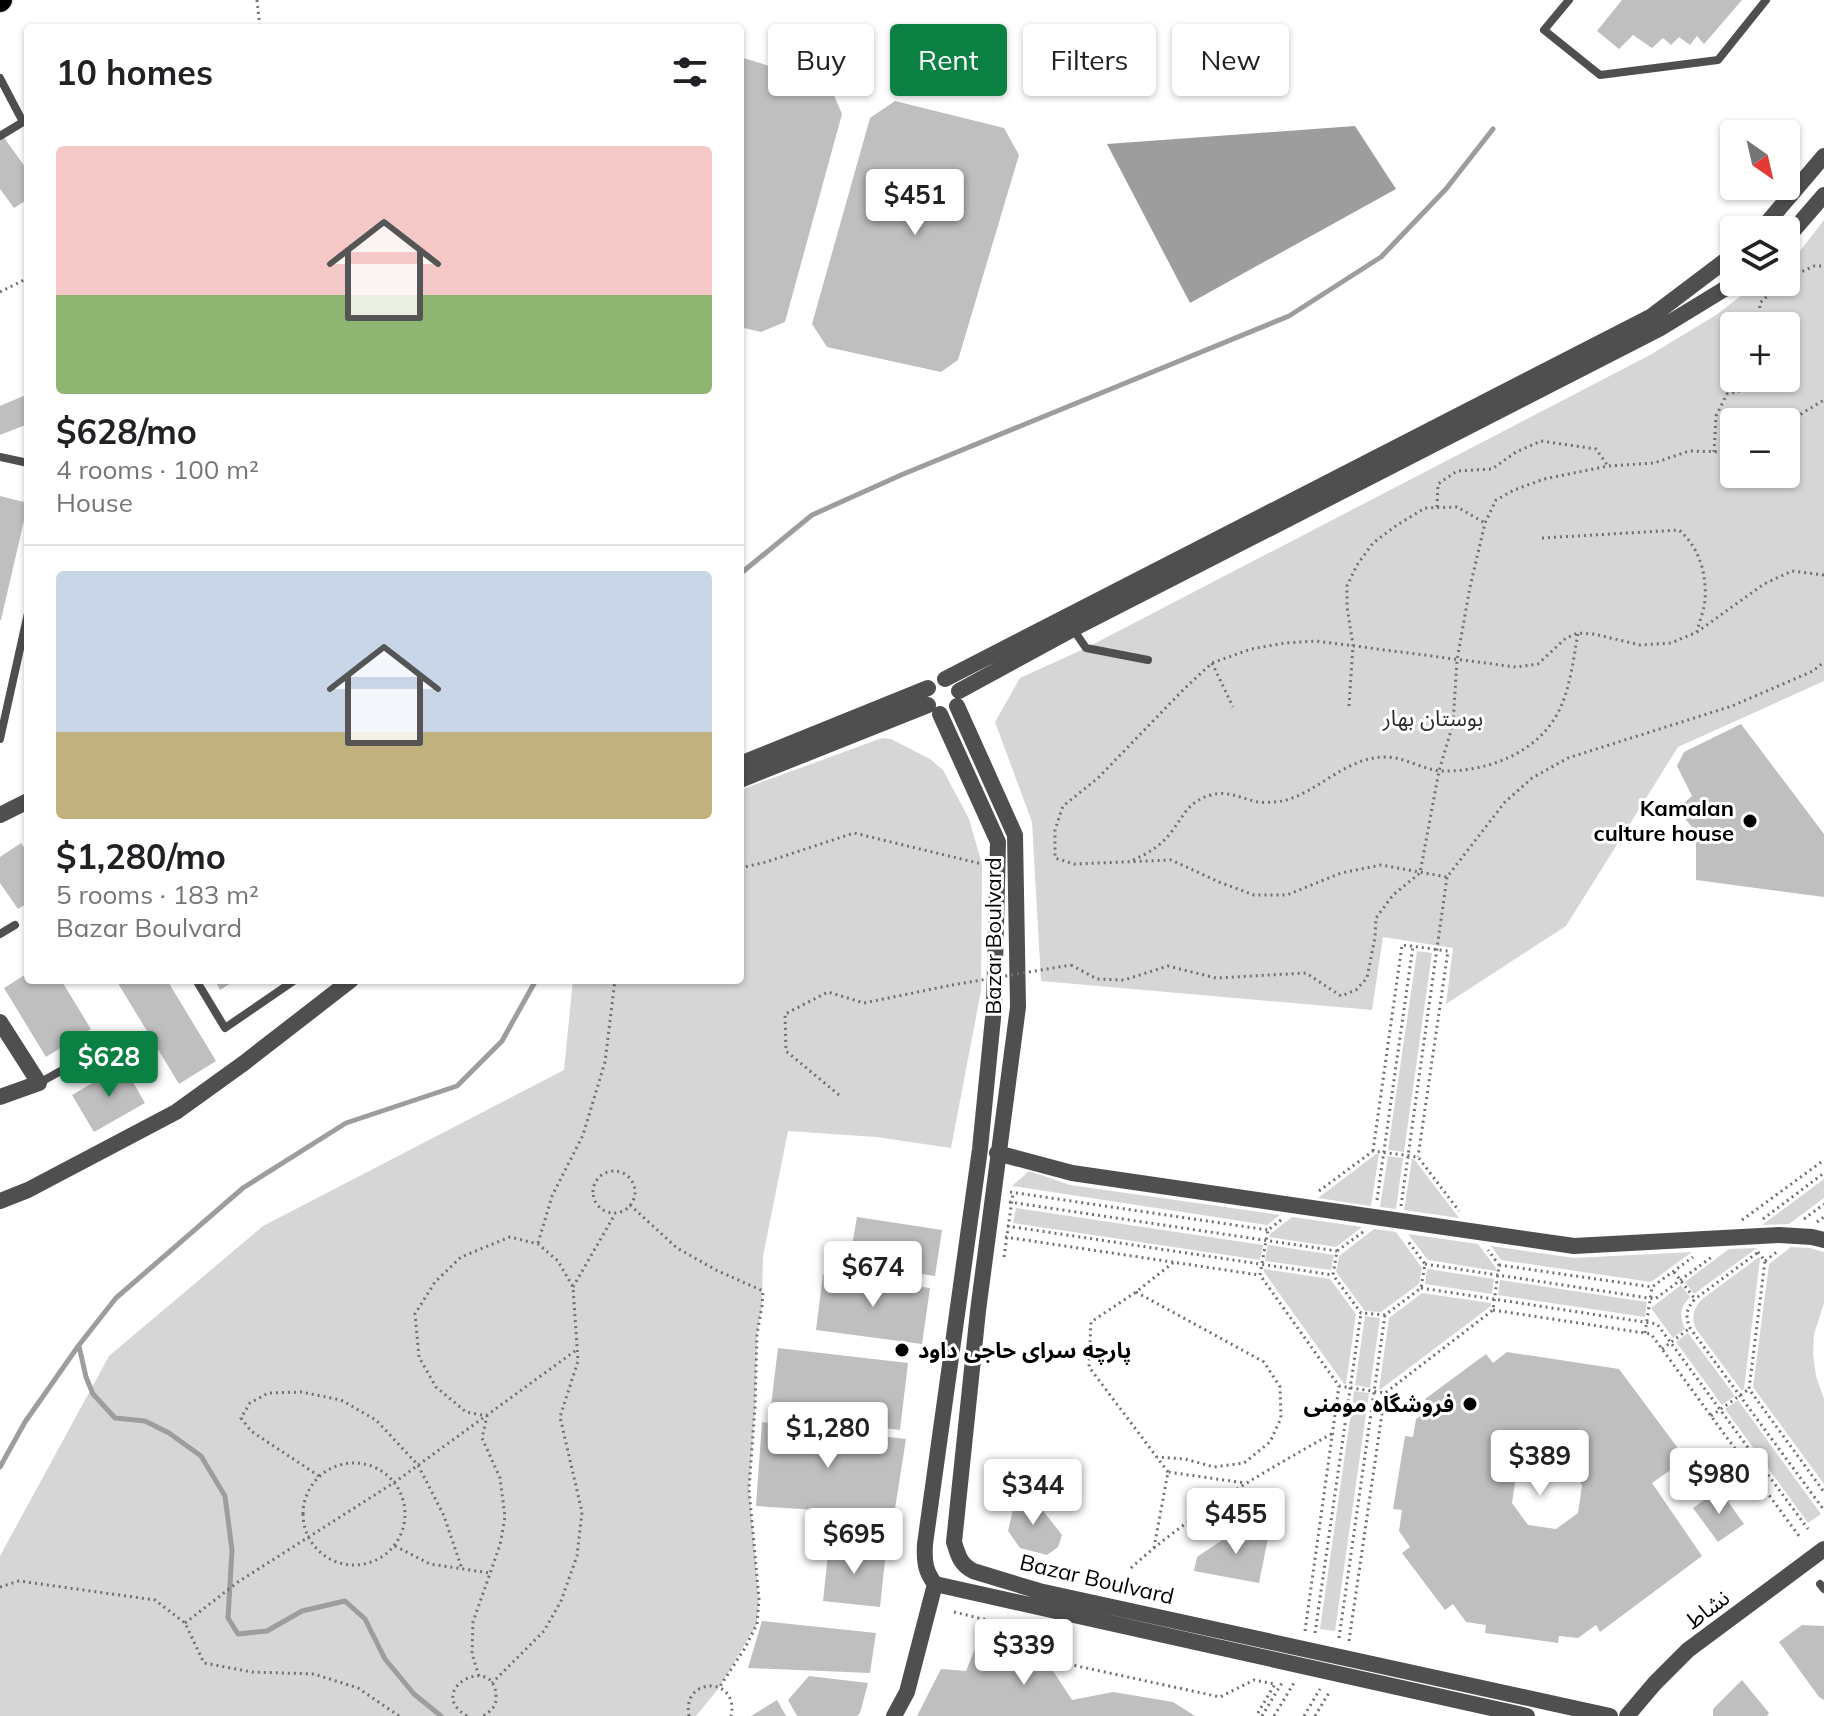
<!DOCTYPE html>
<html lang="en">
<head>
<meta charset="utf-8">
<style>
  :root { --surface:#fff; --page:#f2f2f2; --text:#202124; --muted:#757577; --line:#e0e0e0; --accent:#0b8043 }
  body { margin:0; font-family:Mulish,"Noto Sans Arabic",sans-serif; background:var(--page); color:var(--text); height:100vh; display:flex; flex-direction:column; font-size:30px; white-space:nowrap }
  * { box-sizing:border-box; margin:0 }
  p { font-size:26px; color:var(--muted) }
  .icon { flex:none; width:44px; height:44px; fill:none; stroke:currentColor; stroke-width:2; stroke-linecap:round; stroke-linejoin:round }
  .map { position:relative; flex:1; overflow:hidden }
  .drawer { position:absolute; left:24px; top:24px; width:720px; height:960px; display:flex; flex-direction:column; background:var(--surface); border-radius:8px; box-shadow:0 2px 6px #0004 }
  .drawer>* { flex:none }
  .top-card { position:absolute; left:768px; top:24px; width:760px; height:72px; display:flex; gap:16px }
  .needle { width:52px; rotate:146deg }
  .fabs { position:absolute; left:1720px; top:120px; display:grid; gap:16px }
  .fabs a { display:grid; place-items:center; width:80px; height:80px; border-radius:8px; background:var(--surface); box-shadow:0 2px 6px #0004; font-size:40px }
  .price { position:absolute; translate:-50% -68px; padding:0 18px; border-radius:8px; background:#fff; color:#222; font-size:26px; line-height:52px; filter:drop-shadow(0 2px 4px #0008) }
  .price::after { content:''; position:absolute; left:50%; top:48px; width:24px; height:18px; margin-left:-12px; background:inherit; clip-path:polygon(0 0,100% 0,50% 100%) }
  .price.selected { background:var(--accent); color:#fff }
  ul { padding:0; list-style:none }
  li { display:grid; align-content:center; gap:16px; height:424px; padding:0 32px }
  li+li { border-top:2px solid var(--line) }
  li span { display:grid; place-items:center; height:248px; border-radius:8px; color:#555 }
  li>.icon { margin-inline-start:auto }
  span .icon { width:144px; height:144px; fill:#fffc; stroke-width:1 }
  li b { font-size:34px }
  h2 { display:flex; justify-content:space-between; align-items:center; height:96px; padding:0 32px; font-size:34px }
  .pill { padding:0 28px; border-radius:8px; background:var(--surface); box-shadow:0 2px 6px #0004; font-size:28px; line-height:72px }
  .pill.selected { background:var(--accent); color:#fff }
  .map>svg:first-child { display:block }
  .green { fill:#d6d6d6; fill-rule:evenodd }
  .water { fill:#9d9d9d }
  .lines { fill:none; stroke-linecap:round; stroke-linejoin:round }
  .stream { stroke:#9d9d9d; stroke-width:5 }
  .building { fill:#bfbfbf; fill-rule:evenodd }
  .trunk-casing { stroke:#dbdbdb; stroke-width:24 }
  .path { stroke:#717171; stroke-width:3; stroke-dasharray:2 4; stroke-linecap:butt }
  .service { stroke:#4f4f4f; stroke-width:8 }
  .minor { stroke:#4f4f4f; stroke-width:16 }
  .tertiary { stroke:#4f4f4f; stroke-width:16 }
  .trunk { stroke:#000; stroke-width:22 }
  .path-bridge { stroke:#717171; stroke-width:3; stroke-dasharray:2 4; stroke-linecap:butt }
  .poi-dot { fill:#000; stroke:#fff; stroke-width:3 }
  .labels { text-anchor:middle; stroke-width:6; stroke-linejoin:round; paint-order:stroke }
  .park-label { font-size:22px; fill:#2d2d2d; stroke:#fff }
  .poi-label { font-size:22px; font-weight:bold; fill:#000; stroke:#fff; text-anchor:end }
  .street-label { font-size:22px; fill:#000; stroke:#fff }
</style>
</head>
<body>
<div class="map">
<svg width="1824" height="1716" viewBox="0 0 1824 1716">
  <rect width="100%" height="100%" fill="#fff"/>
  <path class="green" d="M1824,220V681L1678,747L1566,926L1446,1004L1453,948L1383,937L1372,1010L1041,981L1032,822L995,722L1020,678L1086,648L1650,355L1716,315L1759,282H1786V262L1800,251ZM1734,326H1786V378H1734ZM1734,422H1786V474H1734Z
    M882,738L891,739L930,759L943,770L969,819L982,864L981,991L951,1148L876,1137L788,1131L763,1256L762,1306L757,1334L755,1407L749,1489L759,1599L757,1624L719,1688L696,1716H0V1556L109,1356L263,1226L564,1070L573,980H740V790Z
    M1417,951L1432,953L1404,1152L1388,1150Z
    M1376,1154H1379L1371,1206L1318,1198Z
    M1388,1156L1403,1158L1396,1209L1380,1207Z
    M1412,1159H1414L1459,1218L1404,1210Z
    M1029,1171L1070,1185L1280,1215L1267,1225L1012,1186Z
    M1824,1179V1198L1789,1224L1762,1225Z
    M1016,1208L1263,1245L1260,1260L1013,1223Z
    M1292,1217L1362,1227L1336,1247L1269,1237L1270,1234Z
    M1374,1229L1396,1232L1422,1268L1419,1284L1381,1312L1365,1311L1336,1272L1339,1256Z
    M1408,1234L1478,1244L1496,1268V1271L1428,1260Z
    M1268,1245L1334,1255L1331,1270L1265,1261Z
    M1491,1246L1574,1258L1692,1252L1651,1282L1501,1260Z
    M1791,1247L1810,1248L1824,1252V1303L1814,1334L1813,1355L1816,1376L1824,1399V1484L1753,1387L1769,1264Z
    M1757,1248L1694,1294L1685,1282L1729,1249Z
    M1759,1257L1760,1259L1744,1389L1742,1391L1696,1329C1691,1318 1693,1310 1701,1300Z
    M1264,1269L1330,1279L1356,1314L1346,1384H1344L1264,1272Z
    M1427,1269L1494,1279L1492,1294L1425,1284Z
    M1500,1280L1647,1302L1645,1317L1498,1295Z
    M1681,1285L1690,1297C1680,1307 1679,1316 1685,1329L1673,1338L1651,1308Z
    M1422,1293L1491,1303V1306L1381,1389H1379L1389,1318Z
    M1365,1316L1380,1318L1370,1388L1355,1385Z
    M1688,1333L1735,1396L1722,1405L1676,1342Z
    M1354,1391L1369,1393L1335,1631L1320,1629Z
    M1738,1400L1821,1514L1808,1523L1725,1409Z"/>
  <path class="water" d="M1355,126L1396,189L1190,303L1107,144Z"/>
  <g class="lines">
    <path class="stream" d="M740,574L812,515L901,475L1289,316L1381,257L1446,189L1493,129
      M79,1346L86,1377L93,1394L115,1418L145,1421L169,1433L201,1456L225,1496L232,1550L228,1618L238,1634L267,1631L302,1611L345,1601L365,1619L385,1659L414,1694L441,1716
      M0,1467L25,1422L79,1345L116,1298L243,1188L346,1123L457,1086L502,1041L536,980"/>
  </g>
  <path class="building" d="M1622,0H1742L1704,44L1697,36L1690,45L1679,37L1671,45L1663,38L1652,48L1633,35L1619,49L1597,31Z
    M740,57L829,84L842,114L785,322L761,332L740,327Z
    M895,101L1004,128L1019,155L958,360L941,372L827,347L812,324L870,118Z
    M0,132L28,171V199L14,208L0,189Z
    M28,394V424L0,435V406Z
    M0,496L28,503L1,620H0Z
    M1741,724L1824,834V897L1696,880V832L1677,809L1692,796L1677,766L1684,752Z
    M21,843L28,853V903L18,909L0,883V857Z
    M28,973V980H61L91,1029L46,1057L4,988Z
    M116,980H167L216,1061L179,1084Z
    M215,980H236L220,990Z
    M123,1065L145,1103L94,1132L72,1095Z
    M857,1217L942,1230L935,1276L849,1263Z
    M823,1274L930,1288L922,1344L816,1330Z
    M778,1348L908,1363L900,1430L770,1414Z
    M1507,1352L1619,1369L1686,1459L1652,1483L1702,1556L1600,1632L1596,1625L1578,1638L1559,1636L1558,1643L1485,1633L1486,1625L1466,1622L1453,1604L1445,1610L1402,1553L1410,1547L1399,1531L1402,1510L1393,1509L1405,1436L1413,1437L1416,1419L1432,1408L1425,1399L1486,1354L1493,1363ZM1538,1459L1566,1463L1582,1485L1578,1513L1556,1529L1528,1525L1512,1503L1516,1476Z
    M762,1422L906,1439L894,1515L756,1506Z
    M1719,1489L1744,1524L1718,1542L1693,1508Z
    M1024,1492L1030,1494L1062,1535L1058,1547L1047,1555L1020,1548L1008,1531L1016,1497Z
    M1240,1528L1269,1533L1259,1583L1194,1571L1197,1557Z
    M829,1545L886,1551L880,1607L823,1601Z
    M762,1621L876,1633L870,1673L748,1668Z
    M1802,1625L1824,1626V1700L1819,1697L1779,1642Z
    M984,1626L1031,1637L1072,1700L1113,1692L1173,1702L1195,1716H917L941,1669L966,1671Z
    M809,1676L868,1683L860,1713L857,1716H797L788,1700Z
    M1742,1680L1769,1713L1767,1716H1713V1709Z
    M777,1700L786,1716H751Z"/>
  <g class="lines">
    <defs>
      <path id="trunk" d="M0,1L1,0"/>
    </defs>
    <use href="#trunk" class="trunk-casing"/>
    <path class="path" d="M257,0L260,28
      M1786,279L1814,266H1824
      M0,292L28,278
      M1759,326L1760,303L1782,282
      M1786,425L1804,412L1824,400
      M1714,452L1716,416L1727,394L1752,388L1754,378
      M1437,507L1438,484L1457,471L1492,469L1516,452L1541,441L1596,449L1608,466
      M1542,538L1679,530C1699,547 1707,574 1705,600C1704,611 1699,622 1697,632
      M1824,575L1792,571L1764,584L1697,632L1671,643L1640,645L1594,634L1578,633L1566,638L1538,664L1516,667L1316,641L1285,643L1251,649L1212,663L1184,689L1098,778L1063,806L1055,830V858L1074,864L1171,860L1219,882L1254,895H1287L1341,873L1381,865L1447,877L1505,802L1532,778L1568,758L1732,706L1813,671L1824,662
      M1212,663L1233,707
      M1349,706L1353,645L1347,607V586L1357,565L1373,543L1397,525L1425,508L1457,507L1485,523
      M1133,860C1149,853 1162,845 1172,831C1184,815 1189,801 1211,795C1229,790 1242,799 1258,802C1265,803 1276,802 1283,801C1317,793 1345,758 1383,757C1404,756 1422,770 1442,771C1490,772 1543,751 1562,704C1571,682 1574,656 1578,633
      M740,868L766,862L854,833L982,864
      M1071,965L1097,979L1124,980L1168,966L1216,978L1306,973L1341,996L1356,990L1367,978L1375,937L1376,918L1393,895L1420,873L1439,771L1453,724L1457,660L1470,587L1485,523L1496,500L1514,490L1544,479L1608,466L1654,463L1689,451L1725,452L1734,449
      M839,1095L786,1051L785,1014L828,992L864,1003L952,985
      M1373,1151L1402,945L1448,951L1418,1157
      M593 1192a21 21 0 1 1 42 0a21 21 0 1 1-42 0Z
      M1319,1191L1373,1151L1418,1157L1459,1211
      M1010,1192L1268,1230
      M1377,1200L1413,946
      M1009,1202L1337,1251
      M630,1205L677,1248L716,1270L763,1291L762,1306L757,1334L755,1407L749,1489L759,1599L757,1624L745,1648L719,1688
      M1401,1206L1447,877
      M1763,1219L1824,1173
      M1804,1219L1824,1204
      M1281,1220L1268,1230L1260,1275L1339,1386L1385,1393L1493,1310L1499,1265L1488,1250
      M1742,1220L1824,1160
      M1817,1222L1824,1217
      M1007,1226L1333,1275
      M1363,1232L1337,1251L1333,1275L1361,1313L1385,1315L1421,1288L1425,1264L1407,1240
      M1005,1237L1259,1275
      M538,1243L552,1196L583,1135L605,1062L615,980
      M1758,1252L1765,1261L1749,1389L1824,1492
      M1757,1253L1695,1299C1686,1309 1685,1316 1690,1328L1824,1510
      M1004,1257L1013,1193
      M1765,1261L1778,1251
      M1425,1264L1655,1299L1713,1256
      M1499,1265L1652,1287
      M1674,1272L1695,1299
      M573,1287L615,1214
      M1421,1288L1657,1324L1808,1529
      M1136,1292L1264,1362L1280,1387L1281,1418L1270,1442L1244,1463L1214,1467L1185,1459L1157,1457
      M1493,1310L1651,1334L1799,1536
      M1645,1333L1652,1287L1693,1257
      M1662,1349L1690,1328
      M1711,1416L1749,1389
      M303 1514a51 51 0 1 1 102 0a51 51 0 1 1-102 0Z
      M1168,1472L1089,1367L1091,1322L1136,1292L1174,1262
      M319,1476L251,1431L241,1418L250,1403L268,1393L301,1392L341,1400L376,1420L418,1465L444,1516L462,1569
      M395,1546L430,1564L490,1573
      M1154,1548L1168,1472L1245,1483
      M1131,1568C1191,1513 1262,1473 1333,1433
      M0,1587L19,1581L155,1600L185,1623L204,1663L252,1672L314,1674L358,1688L399,1716
      M954,1612L1045,1634L1068,1664L1220,1697L1254,1680L1275,1684L1256,1716
      M185,1623L238,1582L395,1482L575,1351
      M1305,1631L1339,1386
      M1315,1633L1361,1313
      M1339,1638L1385,1315
      M1349,1641L1385,1393
      M479,1676L472,1654L473,1622L500,1545L505,1517L500,1478L482,1438L487,1416L466,1412L436,1387L419,1357L415,1314L435,1282L461,1257L510,1237L538,1244L558,1261L573,1287L578,1361L560,1417L582,1512L577,1556L561,1601L544,1631L492,1683
      M467,1716C423,1690 495,1652 496,1696C497,1706 491,1711 483,1716
      M689,1716C681,1676 740,1676 731,1716
      M1262,1716L1283,1681
      M1274,1716L1294,1683
      M1304,1716L1320,1689
      M1315,1716L1330,1691"/>
    <path class="service" d="M1569,0L1544,30L1600,75L1718,60L1766,0
      M0,78L23,122L0,136
      M0,457L28,463
      M1073,629L1086,648L1148,660
      M0,739L28,613
      M0,934L15,925
      M196,980L225,1028L295,980
      M39,1083L102,1048
      M1820,1584L1824,1589"/>
    <path class="minor" d="M0,1022L39,1083L0,1097"/>
    <path class="tertiary" d="M1761,230L1824,156
      M1786,239L1824,195
      M945,679L1652,316L1734,254
      M959,691L1073,629L1659,329L1736,282
      M957,706L1015,835L1018,1007L978,1311L954,1542C958,1555 960,1564 973,1571L1039,1591L1610,1716
      M740,764L928,688
      M740,780L928,705
      M0,815L28,801
      M997,1153L1072,1173L1574,1246L1779,1235L1812,1237L1824,1240
      M0,1201L28,1190L176,1112L244,1063L351,980
      M935,1584C925,1571 924,1561 925,1544L980,1149L994,1008L998,842L940,714
      M935,1584L1527,1716
      M894,1716L907,1692L935,1584
      M1627,1716L1655,1683L1688,1650L1824,1549"/>
    <use href="#trunk" class="trunk"/>
    <path class="path-bridge" d="M952,985L1071,965"/>
  </g>
  <g class="poi-dot">
    <circle cx="1750" cy="821" r="8"/>
    <circle cx="902" cy="1350" r="8"/>
    <circle cx="1470" cy="1404" r="8"/>
  </g>
  <g class="labels">
    <g class="park-label">
      <text x="1433" y="726">بوستان بهار</text>
    </g>
    <g class="poi-label">
      <text x="1734" y="816">Kamalan<tspan x="1734" dy="25">culture house</tspan></text>
      <text x="918" y="1358" text-anchor="start">پارچه سرای حاجی داود</text>
      <text x="1454" y="1412">فروشگاه مومنی</text>
    </g>
    <g class="street-label">
      <text transform="translate(993 936) rotate(-90)" y="8">Bazar Boulvard</text>
      <text transform="translate(1097 1579) rotate(13)" y="8">Bazar Boulvard</text>
      <text transform="translate(1707 1609) rotate(-37)" y="8">نشاط</text>
    </g>
  </g>
</svg>
<div class="fabs">
<a><svg class="needle" viewBox="-14 -14 28 28"><path d="M0-13l5 13h-10z" fill="#e53935"/><path d="M0 13l5-13h-10z" fill="#757577"/></svg></a>
<a><svg class="icon" aria-label="layers" viewBox="0 0 24 24"><path d="M12 4l9 5-9 5-9-5zM3 14l9 5 9-5"/></svg></a>
<a>+</a>
<a>−</a>
</div>
<b class="price" style="left:915px;top:237px">$451</b>
<b class="price selected" style="left:109px;top:1099px">$628</b>
<b class="price" style="left:873px;top:1309px">$674</b>
<b class="price" style="left:828px;top:1470px">$1,280</b>
<b class="price" style="left:1540px;top:1498px">$389</b>
<b class="price" style="left:1719px;top:1516px">$980</b>
<b class="price" style="left:1033px;top:1527px">$344</b>
<b class="price" style="left:1236px;top:1556px">$455</b>
<b class="price" style="left:854px;top:1576px">$695</b>
<b class="price" style="left:1024px;top:1687px">$339</b>
<div class="top-card">
<a class="pill">Buy</a>
<a class="pill selected">Rent</a>
<a class="pill">Filters</a>
<a class="pill">New</a>
</div>
<section class="drawer">
<h2>10 homes<svg class="icon" aria-label="filters" viewBox="0 0 24 24"><path d="M4 7h16M4 17h16"/><circle cx="9" cy="7" r="2"/><circle cx="15" cy="17" r="2"/></svg></h2>
<ul>
<li><span style="background:linear-gradient(#f6c9c9 60%,#8fb573 0)"><svg class="icon" aria-label="home" viewBox="0 0 24 24"><path d="M3 11l9-7 9 7M6 9v11h12V9"/></svg></span><div><b>$628/mo</b><p>4 rooms · 100 m²</p><p>House</p></div></li>
<li><span style="background:linear-gradient(#c9d6e8 65%,#c2b280 0)"><svg class="icon" aria-label="home" viewBox="0 0 24 24"><path d="M3 11l9-7 9 7M6 9v11h12V9"/></svg></span><div><b>$1,280/mo</b><p>5 rooms · 183 m²</p><p>Bazar Boulvard</p></div></li>
</ul>
</section>
</div>
</body>
</html>
